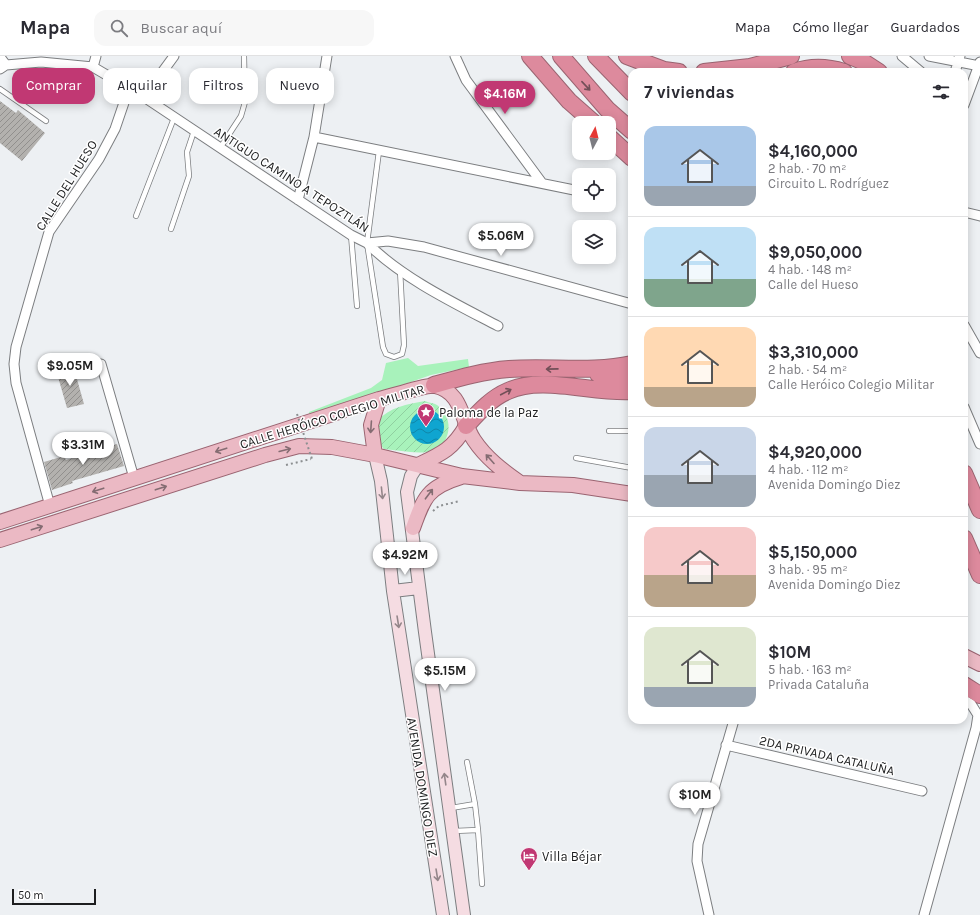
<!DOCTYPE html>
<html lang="es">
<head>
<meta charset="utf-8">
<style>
  :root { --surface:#fff; --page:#f7f7f7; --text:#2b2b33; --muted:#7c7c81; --line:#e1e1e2; --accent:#c13873 }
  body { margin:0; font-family:Karla,sans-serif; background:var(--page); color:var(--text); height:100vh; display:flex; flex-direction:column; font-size:15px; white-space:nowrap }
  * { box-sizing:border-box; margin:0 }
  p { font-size:13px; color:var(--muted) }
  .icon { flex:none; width:22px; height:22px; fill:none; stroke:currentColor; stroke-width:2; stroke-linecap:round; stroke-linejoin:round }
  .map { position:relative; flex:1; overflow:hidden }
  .drawer { position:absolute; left:628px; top:12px; width:340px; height:656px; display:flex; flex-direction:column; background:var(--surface); border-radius:12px; box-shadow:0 2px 10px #0003 }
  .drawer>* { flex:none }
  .top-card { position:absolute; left:12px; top:12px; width:380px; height:36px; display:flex; gap:8px }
  .needle { width:26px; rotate:7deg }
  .controls { position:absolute; left:572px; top:60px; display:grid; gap:8px }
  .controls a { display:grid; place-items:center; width:44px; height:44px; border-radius:8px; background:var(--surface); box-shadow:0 2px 10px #0003; font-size:20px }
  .scale { position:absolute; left:12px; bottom:10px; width:84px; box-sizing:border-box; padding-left:4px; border:2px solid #1d1e1f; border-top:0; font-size:11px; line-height:14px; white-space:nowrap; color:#1d1e1f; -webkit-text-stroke:3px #fff; paint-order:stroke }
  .price { position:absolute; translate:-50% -34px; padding:0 9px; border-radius:14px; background:#fff; color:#222; font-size:13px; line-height:26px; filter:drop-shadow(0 1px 2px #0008) }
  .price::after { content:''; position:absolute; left:50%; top:24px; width:12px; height:9px; margin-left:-6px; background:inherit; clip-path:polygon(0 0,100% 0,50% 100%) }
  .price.on { background:var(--accent); color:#fff }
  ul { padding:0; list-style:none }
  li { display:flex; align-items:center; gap:12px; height:100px; padding:0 16px }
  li+li { border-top:1px solid var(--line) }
  li span { display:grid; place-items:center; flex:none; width:112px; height:80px; border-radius:12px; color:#555 }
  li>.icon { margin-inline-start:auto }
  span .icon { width:48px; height:48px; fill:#fffc; stroke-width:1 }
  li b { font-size:17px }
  h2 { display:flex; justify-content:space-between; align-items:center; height:48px; padding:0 16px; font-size:17px }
  .chip { padding:0 14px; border-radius:12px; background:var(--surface); box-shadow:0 2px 10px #0003; font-size:14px; line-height:36px }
  .chip.on { background:var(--accent); color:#fff }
  header { display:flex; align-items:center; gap:24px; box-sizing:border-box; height:56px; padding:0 20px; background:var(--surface); border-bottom:1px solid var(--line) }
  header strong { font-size:19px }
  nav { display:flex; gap:22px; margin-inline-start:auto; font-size:14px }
  .search { width:280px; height:36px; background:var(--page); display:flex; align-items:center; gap:10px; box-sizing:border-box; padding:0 14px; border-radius:12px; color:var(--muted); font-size:15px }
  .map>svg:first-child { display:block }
  .grass { fill:#a8f2bb }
  .garden { fill:url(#garden-furrows) }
  .water { fill:url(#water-waves) }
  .building { fill:url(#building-hatch) }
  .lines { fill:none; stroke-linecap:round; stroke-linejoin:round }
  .lane-casing { stroke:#7c7e80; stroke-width:6 }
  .street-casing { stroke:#7c7e80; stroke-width:11 }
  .secondary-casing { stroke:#7c7e80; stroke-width:14 }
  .primary-casing { stroke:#9a6471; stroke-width:16 }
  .highway-casing { stroke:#9a6471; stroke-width:18 }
  .path { stroke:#8c8f91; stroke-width:2; stroke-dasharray:2 3; stroke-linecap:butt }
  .lane { stroke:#fff; stroke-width:4.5 }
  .street { stroke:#fff; stroke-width:9 }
  .secondary { stroke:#f5dce2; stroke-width:12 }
  .primary { stroke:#ebb9c4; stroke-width:14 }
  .highway { stroke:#dd8a9d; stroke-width:16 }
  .path-bridge { stroke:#8c8f91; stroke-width:2; stroke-dasharray:2 3; stroke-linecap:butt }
  .oneway { stroke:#734f58 }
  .oneway2 { stroke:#846c72 }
  .oneway3 { stroke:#94868a }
  .labels { text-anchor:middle; stroke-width:3; stroke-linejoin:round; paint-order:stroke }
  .street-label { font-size:13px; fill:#1d1e1f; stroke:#fff }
  .poi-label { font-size:13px; fill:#1d1e1f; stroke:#fff; text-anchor:start }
</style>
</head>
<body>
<header>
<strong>Mapa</strong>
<div class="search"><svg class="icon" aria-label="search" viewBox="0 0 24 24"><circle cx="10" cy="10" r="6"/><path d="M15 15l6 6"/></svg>Buscar aquí</div>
<nav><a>Mapa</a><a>Cómo llegar</a><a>Guardados</a></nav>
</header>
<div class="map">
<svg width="980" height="859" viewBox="0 0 980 859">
  <defs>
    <pattern id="garden-furrows" width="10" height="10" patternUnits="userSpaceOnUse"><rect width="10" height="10" fill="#a8f2bb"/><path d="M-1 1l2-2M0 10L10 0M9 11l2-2" fill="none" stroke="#90cfa0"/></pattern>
    <pattern id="water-waves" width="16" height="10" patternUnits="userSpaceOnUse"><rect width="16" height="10" fill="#0fa5d0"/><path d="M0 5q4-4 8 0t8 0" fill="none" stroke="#0e86a8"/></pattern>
    <pattern id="building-hatch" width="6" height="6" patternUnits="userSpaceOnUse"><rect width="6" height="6" fill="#b3b1ae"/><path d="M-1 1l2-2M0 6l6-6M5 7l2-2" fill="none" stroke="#918f8d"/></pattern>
  </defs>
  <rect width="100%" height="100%" fill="#edf0f3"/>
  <path class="grass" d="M408,302L418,310L468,303L469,311L431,319L310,361L309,356L371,332L382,324L386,307Z"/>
  <path class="garden" d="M425,345C429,347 434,347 437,349C456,362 451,393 427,396C414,398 398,394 384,393L377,385V365C390,351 407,348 425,345Z"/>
  <path class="water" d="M410 371a17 17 0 1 1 34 0a17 17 0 1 1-34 0Z"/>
  <path class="building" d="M0,45L16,57L18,54L45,77L22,105L0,87Z
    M73,309L84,348L67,352L56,314Z
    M117,388L124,410L72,425L73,427L52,434L44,406L64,400L66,404Z"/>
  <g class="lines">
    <defs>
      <path id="lane" d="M0,33L46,65
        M220,92L241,60L245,46L244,0
        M379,95L367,187L383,291L386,298L394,301L402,298L404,289L400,214
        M136,160L174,62
        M171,173L189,120L187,96L194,75
        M351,179L357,250
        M609,375H632
        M576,402L632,412
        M475,748L478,774
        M451,752L475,748L467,706
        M454,775L478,774L482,828"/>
      <path id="street" d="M455,0L466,24L542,127
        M902,0L921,16
        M929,0L980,10
        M0,1L6,9
        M93,11L96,0
        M0,13L6,9L41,6L93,11L144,41L351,179L367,187L388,185L424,191L632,248
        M955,16L960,0
        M144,41L174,0
        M964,49L980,6
        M314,81L579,135
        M298,144L314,81L327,0
        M964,156L980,160
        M367,187C402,222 454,247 498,270
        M964,269L980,297
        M101,308L134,422
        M964,351L980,388
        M50,450L16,327L14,308L16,291L49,176L99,103L115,73L129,32
        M726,689L922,735
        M709,859L697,805L698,788L734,664
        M924,859L976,672L978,659L971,648L964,644"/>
      <path id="secondary" d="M375,399L381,425L393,535L443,859
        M418,409L411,420L407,436L425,576L464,859
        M393,535L419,532"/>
      <path id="primary" d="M375,399L371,369L379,343
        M418,409C441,398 453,393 466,370
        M0,466L379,343C389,341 427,328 435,330C463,336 461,365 474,384C486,402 502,414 519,426
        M413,472C424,441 428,431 461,421
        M0,484L265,399L299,390L332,391L375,399L462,420L520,427L573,429L632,438
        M964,600L980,608"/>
      <path id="highway" d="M530,0L569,45L594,67
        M561,0L607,53L632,75
        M596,0L632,37
        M627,0L664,14L679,16
        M850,0L862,5L879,16
        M704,16L750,11L791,0
        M794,16C811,10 828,11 844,16
        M609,81L632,102
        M598,318L632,322
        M434,329C459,322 483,315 509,313C550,310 592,317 632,308
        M466,370C478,357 491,342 508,335C541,319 595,338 632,335
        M964,417L980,454
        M964,482L980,519
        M964,629L980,639"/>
    </defs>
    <use href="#lane" class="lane-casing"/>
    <use href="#street" class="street-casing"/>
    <use href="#secondary" class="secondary-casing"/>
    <use href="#primary" class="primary-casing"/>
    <use href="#highway" class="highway-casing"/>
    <path class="path" d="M286,409L311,403
      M433,455L439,450L460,445"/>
    <use href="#lane" class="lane"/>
    <use href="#street" class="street"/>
    <use href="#secondary" class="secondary"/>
    <use href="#primary" class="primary"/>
    <use href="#highway" class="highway"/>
    <path class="path-bridge" d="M297,358L312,403"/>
  </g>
  <defs><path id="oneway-shaft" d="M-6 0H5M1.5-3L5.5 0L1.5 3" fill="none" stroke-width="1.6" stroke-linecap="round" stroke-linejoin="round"/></defs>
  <g class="oneway">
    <use href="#oneway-shaft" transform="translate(586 30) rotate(47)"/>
    <use href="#oneway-shaft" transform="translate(552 313) rotate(179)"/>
    <use href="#oneway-shaft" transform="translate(506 336) rotate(-28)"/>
  </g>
  <g class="oneway2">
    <use href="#oneway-shaft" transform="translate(371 371) rotate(94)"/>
    <use href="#oneway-shaft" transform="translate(221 394) rotate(162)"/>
    <use href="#oneway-shaft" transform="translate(285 394) rotate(-14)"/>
    <use href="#oneway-shaft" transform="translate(490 403) rotate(-132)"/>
    <use href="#oneway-shaft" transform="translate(161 432) rotate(-18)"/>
    <use href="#oneway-shaft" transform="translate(98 434) rotate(162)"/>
    <use href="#oneway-shaft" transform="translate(429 438) rotate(-53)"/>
    <use href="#oneway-shaft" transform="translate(37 472) rotate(-18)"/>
  </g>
  <g class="oneway3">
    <use href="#oneway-shaft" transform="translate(382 437) rotate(84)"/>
    <use href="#oneway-shaft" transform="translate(398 566) rotate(81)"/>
    <use href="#oneway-shaft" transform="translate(445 723) rotate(-98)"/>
    <use href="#oneway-shaft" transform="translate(437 819) rotate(81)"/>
  </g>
  <defs>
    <symbol id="sight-pin" viewBox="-11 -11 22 30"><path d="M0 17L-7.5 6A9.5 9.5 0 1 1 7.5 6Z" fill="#c13873" stroke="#fff"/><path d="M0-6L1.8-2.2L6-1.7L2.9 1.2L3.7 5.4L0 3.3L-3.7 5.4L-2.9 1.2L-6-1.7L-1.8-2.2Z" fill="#fff"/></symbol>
    <symbol id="hotel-pin" viewBox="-11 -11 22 30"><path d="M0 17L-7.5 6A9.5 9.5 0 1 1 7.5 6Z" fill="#c13873" stroke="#fff"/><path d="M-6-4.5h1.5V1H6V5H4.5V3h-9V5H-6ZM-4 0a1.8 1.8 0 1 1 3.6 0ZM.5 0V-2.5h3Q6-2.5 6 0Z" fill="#fff"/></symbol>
  </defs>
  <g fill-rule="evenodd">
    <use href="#sight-pin" x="416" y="346" width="20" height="27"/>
    <use href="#hotel-pin" x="519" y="790" width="20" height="27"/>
  </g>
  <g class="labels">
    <g class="street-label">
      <text transform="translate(292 123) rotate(33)" y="5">ANTIGUO CAMINO A TEPOZTLÁN</text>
      <text transform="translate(66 129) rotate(-58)" y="5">CALLE DEL HUESO</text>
      <text transform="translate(332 360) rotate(-17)" y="5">CALLE HERÓICO COLEGIO MILITAR</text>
      <text transform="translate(827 699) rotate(13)" y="5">2DA PRIVADA CATALUÑA</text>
      <text transform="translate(423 731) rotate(81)" y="5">AVENIDA DOMINGO DIEZ</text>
    </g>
    <g class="poi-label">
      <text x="439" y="361">Paloma de la Paz</text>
      <text x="542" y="805">Villa Béjar</text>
    </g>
  </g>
</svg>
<div class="controls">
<a><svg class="needle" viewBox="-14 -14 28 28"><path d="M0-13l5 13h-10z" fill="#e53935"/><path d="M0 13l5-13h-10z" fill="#7c7c81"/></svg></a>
<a><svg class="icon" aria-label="locate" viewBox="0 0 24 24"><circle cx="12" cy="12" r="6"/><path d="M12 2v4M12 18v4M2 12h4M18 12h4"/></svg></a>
<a><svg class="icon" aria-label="layers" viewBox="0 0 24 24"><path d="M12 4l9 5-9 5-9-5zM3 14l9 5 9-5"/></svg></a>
</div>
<div class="scale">50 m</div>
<b class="price on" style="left:505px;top:59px">$4.16M</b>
<b class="price" style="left:501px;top:201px">$5.06M</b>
<b class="price" style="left:70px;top:331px">$9.05M</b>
<b class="price" style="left:83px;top:410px">$3.31M</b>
<b class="price" style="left:405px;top:520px">$4.92M</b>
<b class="price" style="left:445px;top:636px">$5.15M</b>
<b class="price" style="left:695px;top:760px">$10M</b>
<div class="top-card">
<a class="chip on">Comprar</a>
<a class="chip">Alquilar</a>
<a class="chip">Filtros</a>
<a class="chip">Nuevo</a>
</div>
<section class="drawer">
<h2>7 viviendas<svg class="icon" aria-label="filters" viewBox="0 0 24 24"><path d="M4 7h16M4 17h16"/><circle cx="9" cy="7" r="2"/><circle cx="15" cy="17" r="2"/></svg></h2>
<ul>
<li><span style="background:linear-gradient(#a9c7e8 75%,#9aa5b1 0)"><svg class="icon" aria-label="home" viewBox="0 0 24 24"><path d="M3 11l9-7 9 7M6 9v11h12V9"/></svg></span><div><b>$4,160,000</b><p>2 hab. · 70 m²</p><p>Circuito L. Rodríguez</p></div></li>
<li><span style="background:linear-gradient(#bfe0f5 65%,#7fa58c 0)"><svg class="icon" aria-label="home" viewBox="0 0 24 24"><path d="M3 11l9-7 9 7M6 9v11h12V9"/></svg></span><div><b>$9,050,000</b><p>4 hab. · 148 m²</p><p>Calle del Hueso</p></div></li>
<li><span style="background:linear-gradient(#ffd9b3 75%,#b9a48a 0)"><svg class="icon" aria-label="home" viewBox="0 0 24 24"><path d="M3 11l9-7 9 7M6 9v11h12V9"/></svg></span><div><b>$3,310,000</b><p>2 hab. · 54 m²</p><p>Calle Heróico Colegio Militar</p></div></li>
<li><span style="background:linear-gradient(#c9d6e8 60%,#9aa5b1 0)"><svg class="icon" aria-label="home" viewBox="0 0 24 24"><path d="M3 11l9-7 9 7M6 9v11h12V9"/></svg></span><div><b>$4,920,000</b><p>4 hab. · 112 m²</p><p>Avenida Domingo Diez</p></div></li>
<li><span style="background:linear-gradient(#f6c9c9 60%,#b9a48a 0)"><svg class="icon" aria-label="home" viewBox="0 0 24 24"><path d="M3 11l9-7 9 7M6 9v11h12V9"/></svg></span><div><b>$5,150,000</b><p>3 hab. · 95 m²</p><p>Avenida Domingo Diez</p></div></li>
<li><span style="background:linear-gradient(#dfe7d0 75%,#9aa5b1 0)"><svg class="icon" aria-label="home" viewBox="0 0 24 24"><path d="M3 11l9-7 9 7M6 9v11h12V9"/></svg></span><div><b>$10M</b><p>5 hab. · 163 m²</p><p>Privada Cataluña</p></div></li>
</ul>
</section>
</div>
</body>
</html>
